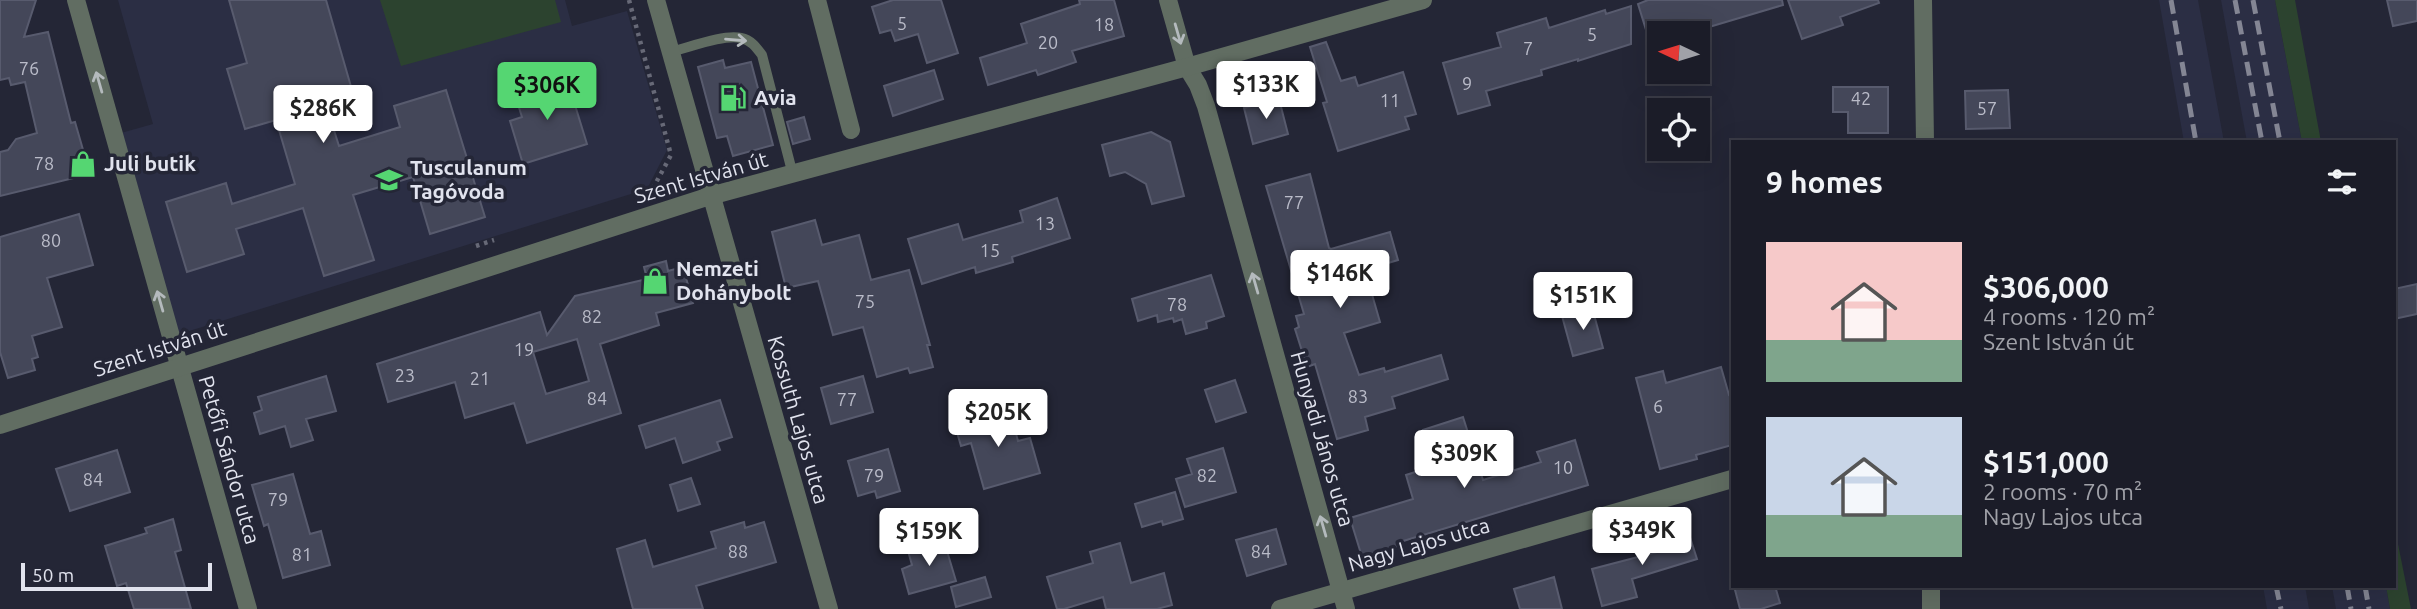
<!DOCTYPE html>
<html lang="en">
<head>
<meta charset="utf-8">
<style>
  :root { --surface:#1b1c28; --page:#242530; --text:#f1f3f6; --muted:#a0a1a8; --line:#393a45; --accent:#55d672 }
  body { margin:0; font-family:Ubuntu,sans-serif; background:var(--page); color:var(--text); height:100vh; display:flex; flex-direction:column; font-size:26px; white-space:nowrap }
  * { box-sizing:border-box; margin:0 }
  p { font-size:23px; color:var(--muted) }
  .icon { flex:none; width:38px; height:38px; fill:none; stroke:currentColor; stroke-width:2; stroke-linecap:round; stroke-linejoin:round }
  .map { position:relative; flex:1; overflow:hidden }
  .drawer { position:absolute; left:1731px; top:140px; width:665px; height:448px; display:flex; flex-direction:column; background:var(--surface); border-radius:0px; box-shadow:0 7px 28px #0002,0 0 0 2px var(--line) }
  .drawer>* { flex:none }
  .needle { width:46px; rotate:274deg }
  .buttons { position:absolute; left:1647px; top:21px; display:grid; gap:14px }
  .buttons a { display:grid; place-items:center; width:63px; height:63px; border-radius:0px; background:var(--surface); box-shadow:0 7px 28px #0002,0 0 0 2px var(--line); font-size:35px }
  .scale { position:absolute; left:21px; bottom:18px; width:191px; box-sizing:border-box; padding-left:7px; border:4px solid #e1e3ee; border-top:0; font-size:19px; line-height:24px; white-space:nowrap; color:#e1e3ee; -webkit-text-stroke:5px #242636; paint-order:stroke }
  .price { position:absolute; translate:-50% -60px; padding:0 16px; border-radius:7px; background:#fff; color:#222; font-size:23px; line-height:46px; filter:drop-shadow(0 2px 4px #0008) }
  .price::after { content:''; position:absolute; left:50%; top:42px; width:21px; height:16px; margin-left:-10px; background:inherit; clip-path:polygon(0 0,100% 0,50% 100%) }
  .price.active { background:var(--accent); color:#111 }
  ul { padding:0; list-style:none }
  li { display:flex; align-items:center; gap:21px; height:175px; padding:0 35px }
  li span { display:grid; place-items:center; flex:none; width:196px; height:140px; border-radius:0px; color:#555 }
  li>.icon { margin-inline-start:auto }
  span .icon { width:84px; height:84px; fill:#fffc; stroke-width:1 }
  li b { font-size:30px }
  h2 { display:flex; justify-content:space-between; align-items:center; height:84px; padding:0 35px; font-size:30px }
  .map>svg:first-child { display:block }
  .built { fill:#2b2e44 }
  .green { fill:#2c432f }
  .building { fill:#444759; stroke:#585b6e; stroke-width:2; fill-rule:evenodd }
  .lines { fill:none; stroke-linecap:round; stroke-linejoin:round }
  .path { stroke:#676977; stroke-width:4.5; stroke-dasharray:3.5 5; stroke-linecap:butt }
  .service { stroke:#616d62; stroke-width:10 }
  .minor { stroke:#616d62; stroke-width:18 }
  .tertiary { stroke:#616d62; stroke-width:18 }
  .rail { stroke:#848694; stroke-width:5; stroke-dasharray:14 7; stroke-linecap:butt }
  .oneway { stroke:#b4babd }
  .labels { text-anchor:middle; stroke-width:7; stroke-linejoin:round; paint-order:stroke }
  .number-label { font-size:18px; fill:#babcc9 }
  .poi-label { font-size:21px; font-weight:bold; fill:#e1e3ee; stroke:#242636; text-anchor:start }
  .street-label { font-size:21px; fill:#e1e3ee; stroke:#242636 }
</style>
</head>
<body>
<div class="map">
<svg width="2417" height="609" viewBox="0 0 2417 609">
  <rect width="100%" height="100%" fill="#242636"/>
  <path class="built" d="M118,0H565L572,26L627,11L667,150L647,189L170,337L114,135L153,124Z
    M2159,0H2198L2224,142H2184Z
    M2221,0H2275L2302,142H2247Z
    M2263,586H2305L2309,609H2267Z
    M2332,586H2386L2390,609H2336Z"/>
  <path class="green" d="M380,0H555L561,22L401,66Z
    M2275,0H2295L2321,142H2302Z
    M2394,524L2411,609H2390L2386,586H2394Z"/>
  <path class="building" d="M0,0H36L24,37L48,32L71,123L75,122L90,174L0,196V152L8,150L16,139L37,133L25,82L11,85L9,78L0,80Z
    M229,0H326L354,97L326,105L339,146L400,127L394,106L446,90L485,217L430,234L413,177L353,195L374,260L324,276L303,208L236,229L244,254L187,272L166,202L226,183L232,204L295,184L276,120L245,129L227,69L247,63Z
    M893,0H941L958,53L927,63L918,34L895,41L891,30L880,33L872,7Z
    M1079,0H1114L1124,36L1072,51L1076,62L1038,75L1036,70L988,85L980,58L1027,43L1021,24L1080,4Z
    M1648,0H1782L1783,5L1689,33H1647L1638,4Z
    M1788,0H1878L1879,3L1840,17L1843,25L1802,39Z
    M2387,0H2417V21L2393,26Z
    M1631,6V44L1578,61V59L1541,70L1542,75L1486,91L1490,105L1458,114L1443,63L1501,47L1497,33L1546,18L1549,28L1605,10L1606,14Z
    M1326,42L1341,81L1355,77L1358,86L1403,72L1416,114L1405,117L1409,129L1338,151L1323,103L1327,102L1310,47Z
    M723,60L725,68L751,62L773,145L733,156L727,136L717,138L698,67Z
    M934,70L943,99L893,116L884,86Z
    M567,79L587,144L523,164L510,121L522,117L515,95Z
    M1833,87H1888V133H1848V112H1833Z
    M2008,90L2010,128L1966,129L1965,91Z
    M1279,99L1288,134L1253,144L1244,108Z
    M804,117L810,139L793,144L787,122Z
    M1151,132L1170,142L1184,196L1152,204L1146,184L1125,172L1110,176L1102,145Z
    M1310,174L1329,248L1331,249L1390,232L1398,260L1365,270L1380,322L1344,333L1359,375L1384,368L1385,372L1441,355L1448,379L1392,397L1395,408L1365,417L1368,430L1337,439L1315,364L1307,367L1295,329L1299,327L1296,316L1304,314L1266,186Z
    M1057,198L1070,238L1012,257L1013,262L976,273L975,267L922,284L908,239L958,224L963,240L1023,222L1020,211Z
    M79,214L93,265L47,278L62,327L32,336L38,357L32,359L35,370L8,378L0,352V237Z
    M815,220L822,245L859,235L871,280L909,270L930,345H927L933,367L910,373L908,368L877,377L863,327L833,335L818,281L786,288L772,232Z
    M666,261L668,271L683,267L693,303L656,313L659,325L600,344L621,413L527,443L514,403L465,418L455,382L388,402L377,364L540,312L547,335L575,296L647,279L644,267ZM577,339L589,381L546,394L533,352Z
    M1211,275L1224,316L1206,322L1207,328L1186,334L1182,319L1174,322L1173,318L1158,322L1157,315L1138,321L1132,299Z
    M2417,284V314L2394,319V289Z
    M1592,307L1603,348L1573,356L1562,316Z
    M1721,367L1729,395L1732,394V445L1696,455L1697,459L1660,469L1636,378L1663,371L1666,383Z
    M326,376L336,411L306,419L313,440L291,447L285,426L260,434L254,413L262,410L258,397Z
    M863,376L873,412L831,424L821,388Z
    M1235,380L1246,412L1216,422L1205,390Z
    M720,400L732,437L717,442L720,450L683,463L675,438L646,448L639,426Z
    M997,410L999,419L1011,415L1018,441L1030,438L1040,473L984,489L971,443L961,446L954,422Z
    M1463,417L1483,480L1541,462L1537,452L1575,440L1588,485L1400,542L1401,545L1362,557L1350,518L1413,499L1406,475L1434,466L1423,430Z
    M1223,448L1236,492L1185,507L1176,479L1192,474L1187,459Z
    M888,449L900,491L877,498L875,491L858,496L848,461Z
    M117,450L130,492L70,511L56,469Z
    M293,474L310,534L321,531L330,565L283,578L268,524L264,526L252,485Z
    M691,478L700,504L678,511L670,485Z
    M1175,492L1183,519L1163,525L1162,521L1142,527L1135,504Z
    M173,519L181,550L175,552L191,609H134L126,583L117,586L105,546L147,533L145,528Z
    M744,522L745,528L764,522L776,562L696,586L703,609H633L617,549L645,540L653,567L716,548L711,532Z
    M1687,528L1697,559L1632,579L1637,597L1602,606L1592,569L1657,552L1653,539Z
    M1276,529L1286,564L1247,576L1236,540Z
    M944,541L956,581L909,594L902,569L912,565L908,551Z
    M1120,543L1131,583L1164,573L1172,605L1157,609H1106L1103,597L1064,609H1057L1047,577L1093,563L1090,552Z
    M985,577L991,597L956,607L951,587Z
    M1554,577L1562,609H1520L1514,589Z
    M1734,586H1775L1780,603L1761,609H1740Z"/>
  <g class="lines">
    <path class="path" d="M629,0L671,155L652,190
      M476,246L494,240"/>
    <path class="service" d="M670,52C688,48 723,34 741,38C751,40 756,47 762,55L793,175"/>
    <path class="minor" d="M76,0L248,609
      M817,0L851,130
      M1168,0L1187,67L1198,85L1206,106L1346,609
      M1923,0L1925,142
      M1931,586V609
      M1280,609L1732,479"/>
    <path class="tertiary" d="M656,0L829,609
      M0,425L710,196L1187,67L1423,0"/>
    <path class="rail" d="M2171,0L2196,142
      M2235,0L2262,142
      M2253,0L2280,142
      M2276,586L2281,609
      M2347,586L2351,609
      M2365,586L2369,609"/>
  </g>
  <defs><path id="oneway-shaft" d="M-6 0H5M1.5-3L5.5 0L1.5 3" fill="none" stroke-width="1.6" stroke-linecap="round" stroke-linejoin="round" transform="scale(1.75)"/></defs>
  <g class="oneway">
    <use href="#oneway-shaft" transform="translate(1178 34) rotate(74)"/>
    <use href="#oneway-shaft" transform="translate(736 40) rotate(5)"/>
    <use href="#oneway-shaft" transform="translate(99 82) rotate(-106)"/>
    <use href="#oneway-shaft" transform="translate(1255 283) rotate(-106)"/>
    <use href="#oneway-shaft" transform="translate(160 301) rotate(-106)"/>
    <use href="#oneway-shaft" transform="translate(1323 526) rotate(-106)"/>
  </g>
  <defs>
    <symbol id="fuel-bare" viewBox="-9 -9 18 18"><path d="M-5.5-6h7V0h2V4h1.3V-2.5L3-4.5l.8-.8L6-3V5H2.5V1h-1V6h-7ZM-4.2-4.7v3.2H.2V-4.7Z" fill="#55d672" stroke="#242636" stroke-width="2.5" paint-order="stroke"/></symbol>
    <symbol id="shop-bare" viewBox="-9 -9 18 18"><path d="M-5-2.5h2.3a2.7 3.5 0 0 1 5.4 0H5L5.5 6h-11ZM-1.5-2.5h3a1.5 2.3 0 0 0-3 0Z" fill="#55d672" stroke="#242636" stroke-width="2.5" paint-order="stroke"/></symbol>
    <symbol id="school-bare" viewBox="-9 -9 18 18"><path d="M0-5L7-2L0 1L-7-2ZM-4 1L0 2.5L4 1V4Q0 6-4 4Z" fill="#55d672" stroke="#242636" stroke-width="2.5" paint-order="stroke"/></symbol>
  </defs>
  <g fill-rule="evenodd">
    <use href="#fuel-bare" x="714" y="79" width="38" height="38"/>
    <use href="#shop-bare" x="64" y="145" width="38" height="38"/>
    <use href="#school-bare" x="370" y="161" width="38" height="38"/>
    <use href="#shop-bare" x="636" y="262" width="38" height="38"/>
  </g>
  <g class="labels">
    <g class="number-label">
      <text x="902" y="30">5</text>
      <text x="1104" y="31">18</text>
      <text x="1592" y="41">5</text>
      <text x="1048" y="49">20</text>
      <text x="1528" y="55">7</text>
      <text x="29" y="75">76</text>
      <text x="1467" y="90">9</text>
      <text x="1861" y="105">42</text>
      <text x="1390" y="107">11</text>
      <text x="1987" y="115">57</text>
      <text x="44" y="170">78</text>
      <text x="1294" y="209">77</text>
      <text x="1045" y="230">13</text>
      <text x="51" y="247">80</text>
      <text x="990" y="257">15</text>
      <text x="865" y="308">75</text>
      <text x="1177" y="311">78</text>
      <text x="592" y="323">82</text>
      <text x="524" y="356">19</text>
      <text x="405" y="382">23</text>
      <text x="480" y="385">21</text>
      <text x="1358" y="403">83</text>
      <text x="597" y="405">84</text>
      <text x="847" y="406">77</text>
      <text x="1658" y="413">6</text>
      <text x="1563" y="474">10</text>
      <text x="874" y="482">79</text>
      <text x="1207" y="482">82</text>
      <text x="93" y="486">84</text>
      <text x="278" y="506">79</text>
      <text x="738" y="558">88</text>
      <text x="1261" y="558">84</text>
      <text x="302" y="561">81</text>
    </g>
    <g class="poi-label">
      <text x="754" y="105">Avia</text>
      <text x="104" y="171">Juli butik</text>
      <text x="410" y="175">Tusculanum<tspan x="410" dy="24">Tagóvoda</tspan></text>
      <text x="676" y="276">Nemzeti<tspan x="676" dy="24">Dohánybolt</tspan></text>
    </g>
    <g class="street-label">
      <text transform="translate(701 178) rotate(-16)" y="7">Szent István út</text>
      <text transform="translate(160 349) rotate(-18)" y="7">Szent István út</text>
      <text transform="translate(798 420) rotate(74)" y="7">Kossuth Lajos utca</text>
      <text transform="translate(1322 439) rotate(74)" y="7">Hunyadi János utca</text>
      <text transform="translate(229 460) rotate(74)" y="7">Petőfi Sándor utca</text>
      <text transform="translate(1419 545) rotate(-16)" y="7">Nagy Lajos utca</text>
    </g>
  </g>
</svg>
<div class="buttons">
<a><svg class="needle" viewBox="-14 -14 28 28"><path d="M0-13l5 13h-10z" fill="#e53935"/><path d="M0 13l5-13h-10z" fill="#a0a1a8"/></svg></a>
<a><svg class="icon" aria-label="locate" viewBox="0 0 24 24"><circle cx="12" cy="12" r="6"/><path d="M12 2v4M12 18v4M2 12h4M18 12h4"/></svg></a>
</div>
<div class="scale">50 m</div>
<b class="price" style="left:1266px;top:121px">$133K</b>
<b class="price active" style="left:547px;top:122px">$306K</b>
<b class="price" style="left:323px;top:145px">$286K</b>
<b class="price" style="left:1340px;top:310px">$146K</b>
<b class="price" style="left:1583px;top:332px">$151K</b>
<b class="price" style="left:998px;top:449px">$205K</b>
<b class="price" style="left:1464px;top:490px">$309K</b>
<b class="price" style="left:1642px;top:567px">$349K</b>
<b class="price" style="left:929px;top:568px">$159K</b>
<section class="drawer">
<h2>9 homes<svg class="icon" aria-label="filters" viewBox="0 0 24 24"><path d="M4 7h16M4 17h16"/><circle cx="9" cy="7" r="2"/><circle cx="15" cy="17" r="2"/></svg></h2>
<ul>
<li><span style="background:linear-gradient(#f6c9c9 70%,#7fa58c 0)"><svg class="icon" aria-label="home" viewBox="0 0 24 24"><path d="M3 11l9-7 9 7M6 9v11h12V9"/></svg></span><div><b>$306,000</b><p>4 rooms · 120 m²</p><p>Szent István út</p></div></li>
<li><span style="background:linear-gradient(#c9d6e8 70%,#7fa58c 0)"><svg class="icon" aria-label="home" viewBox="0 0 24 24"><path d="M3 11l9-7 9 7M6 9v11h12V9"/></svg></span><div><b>$151,000</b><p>2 rooms · 70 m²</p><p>Nagy Lajos utca</p></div></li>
</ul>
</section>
</div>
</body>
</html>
